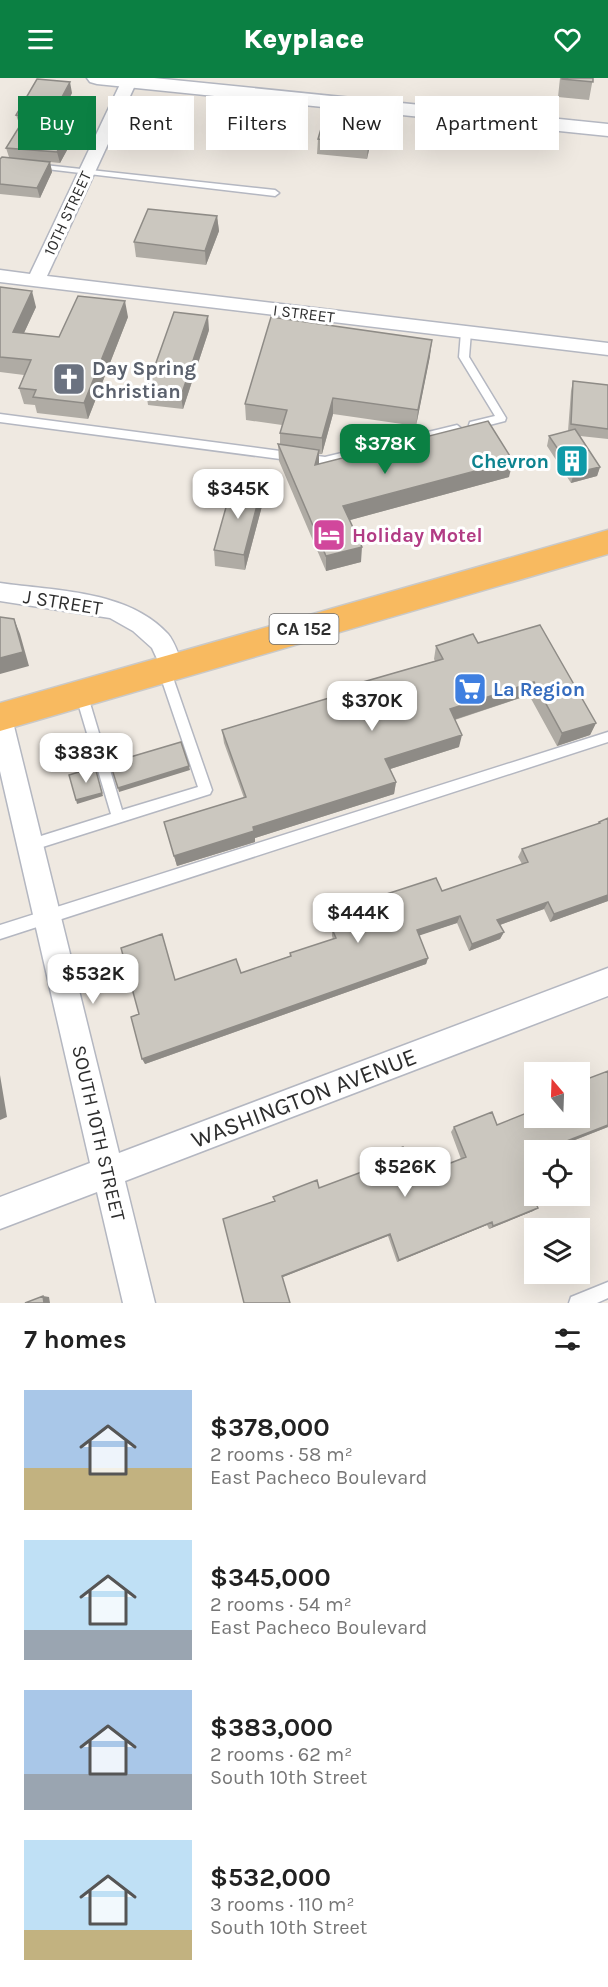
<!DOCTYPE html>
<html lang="en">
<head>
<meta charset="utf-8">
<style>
  :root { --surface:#fff; --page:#f6f6f6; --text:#222; --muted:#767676; --accent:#0b8043 }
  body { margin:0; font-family:Karla,sans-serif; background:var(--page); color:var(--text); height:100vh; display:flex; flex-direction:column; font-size:22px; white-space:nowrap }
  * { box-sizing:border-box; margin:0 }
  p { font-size:20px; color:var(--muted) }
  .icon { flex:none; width:33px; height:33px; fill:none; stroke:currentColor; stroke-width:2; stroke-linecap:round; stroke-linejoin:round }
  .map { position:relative; height:1225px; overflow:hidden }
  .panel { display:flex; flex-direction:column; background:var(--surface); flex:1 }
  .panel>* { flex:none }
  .banner { position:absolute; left:18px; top:18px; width:573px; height:54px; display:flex; gap:12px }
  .needle { width:39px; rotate:341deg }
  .tools { position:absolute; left:524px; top:984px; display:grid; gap:12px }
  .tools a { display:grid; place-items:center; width:66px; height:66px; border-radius:0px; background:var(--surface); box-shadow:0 6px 24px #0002; font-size:30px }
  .price { position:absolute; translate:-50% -51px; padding:0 14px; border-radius:12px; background:#fff; color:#222; font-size:20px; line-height:39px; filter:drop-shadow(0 2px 3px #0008) }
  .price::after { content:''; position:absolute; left:50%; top:36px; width:18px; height:14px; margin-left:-9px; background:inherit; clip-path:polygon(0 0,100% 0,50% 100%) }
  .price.active { background:var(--accent); color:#fff }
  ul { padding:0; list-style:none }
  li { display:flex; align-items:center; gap:18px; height:150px; padding:0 24px }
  li span { display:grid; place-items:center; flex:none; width:168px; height:120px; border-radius:0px; color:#555 }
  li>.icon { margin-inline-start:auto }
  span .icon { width:72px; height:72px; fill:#fffc; stroke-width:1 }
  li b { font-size:26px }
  h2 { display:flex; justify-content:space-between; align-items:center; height:72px; padding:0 24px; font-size:26px }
  .pill { padding:0 21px; border-radius:0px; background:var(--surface); box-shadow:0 6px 24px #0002; font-size:21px; line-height:54px }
  .pill.active { background:var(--accent); color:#fff }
  header { display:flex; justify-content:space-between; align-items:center; height:78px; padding:0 24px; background:var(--accent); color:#fff; font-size:27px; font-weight:800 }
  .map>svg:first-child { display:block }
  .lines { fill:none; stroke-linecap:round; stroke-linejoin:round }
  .service-casing { stroke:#b4b7c1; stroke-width:3 }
  .minor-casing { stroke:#b4b7c1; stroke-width:3 }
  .tertiary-casing { stroke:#b4b7c1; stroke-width:3 }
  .trunk-casing { stroke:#c9c9c9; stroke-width:3 }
  .service { fill:#fff; fill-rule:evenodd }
  .minor { fill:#fff; fill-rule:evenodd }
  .tertiary { fill:#fff; fill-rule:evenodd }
  .trunk { fill:#f8ba60; fill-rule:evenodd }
  .wall { fill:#afaba4 }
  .shaded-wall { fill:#8e8b86 }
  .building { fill:#cbc7bf; stroke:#8e8b86; stroke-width:1.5 }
  .labels { text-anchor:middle; stroke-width:6; stroke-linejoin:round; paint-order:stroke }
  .far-street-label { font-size:16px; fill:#2e2e2e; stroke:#fff }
  .shield { fill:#fff; stroke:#6d6d6d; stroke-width:1.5 }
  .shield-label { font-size:18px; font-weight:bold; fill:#2e2e2e }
  .worship-label { font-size:20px; font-weight:bold; fill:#5b616d; stroke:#fff; text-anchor:start }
  .culture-label { font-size:20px; font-weight:bold; fill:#0d838f; stroke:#fff; text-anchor:end }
  .hotel-label { font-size:20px; font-weight:bold; fill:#b23c85; stroke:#fff; text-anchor:start }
  .street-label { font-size:20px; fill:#2e2e2e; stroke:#fff }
  .shop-label { font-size:20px; font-weight:bold; fill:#366cbe; stroke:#fff; text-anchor:start }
  .near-street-label { font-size:24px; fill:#2e2e2e; stroke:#fff }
</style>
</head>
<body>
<header><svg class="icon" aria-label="menu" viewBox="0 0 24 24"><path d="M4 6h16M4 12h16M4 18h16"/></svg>Keyplace<svg class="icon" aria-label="heart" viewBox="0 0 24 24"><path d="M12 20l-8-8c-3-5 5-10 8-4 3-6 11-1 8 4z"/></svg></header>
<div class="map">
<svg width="608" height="1225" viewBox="0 0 608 1225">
  <rect width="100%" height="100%" fill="#efe9e1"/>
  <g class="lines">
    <defs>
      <path id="service" d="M35,86L275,112L279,115L275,118L38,90H35Z
        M466,251L471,254L469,279L506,340L505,343L474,351L469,347L470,344L495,338L459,279L461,254Z
        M0,336L325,379L457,347L462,351L457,355L325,387L0,344Z
        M164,586L168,587L170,591L212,712L210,716L30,773L25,771L23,767L25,763L111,736L75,615L77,611H85L87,615L122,732L198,709L158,591L160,587Z
        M608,654V664L0,861V847Z
        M608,1204V1220L597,1225H569L571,1219Z"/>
      <path id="minor" d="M123,0H135L137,3L47,198L608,265V277L0,204V192L30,196Z
        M0,505C55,513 128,512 168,556C175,564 179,579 184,589L180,596L172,599L164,596L152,570L133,553L110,540L0,523Z
        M0,629L9,633L12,640L119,1075L608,890V918L125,1103L155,1225H123L97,1114L0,1151V1119L90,1085L0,693Z"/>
      <path id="tertiary" d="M87,0H154L608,46V58L97,6L90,4Z"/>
      <path id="trunk" d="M608,452V476L0,653V625Z"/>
    </defs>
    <use href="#service" class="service-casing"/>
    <use href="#minor" class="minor-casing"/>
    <use href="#tertiary" class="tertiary-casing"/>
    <use href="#trunk" class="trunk-casing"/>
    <use href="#service" class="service"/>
    <use href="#minor" class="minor"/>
    <use href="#tertiary" class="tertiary"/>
    <use href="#trunk" class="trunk"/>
  </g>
  <path class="wall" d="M560,0H593L589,22L558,19Z
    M72,15L54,50L70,52L72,63L60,85L50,84L52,94L40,120L0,116V81L9,79L6,70L20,48L16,37Z
    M375,35L374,49L367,81L317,76L318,61Z
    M217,138L219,153L206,187L136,179L134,164Z
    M0,209L36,229L24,255L59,259L128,239L88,341L37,335L35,327L24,326L19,310L24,297L0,294Z
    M209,252L183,331L148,327L146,313Z
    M430,278L416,348L333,336L322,376H319V386L509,399L350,442L361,484L326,493L279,383L278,366L280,367V355L282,347L246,342L245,326Z
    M573,303L608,307V361L580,358L600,389L597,398L571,405L547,368L549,358L568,353L571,313Z
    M261,412L262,428L245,492L215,488L214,472Z
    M478,565L596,645L590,657L557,668L529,617L455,642L459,669L390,691L396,704L394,716L255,760V764L177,788L164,744L244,720L224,665L222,652L356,612V606L435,583L434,581L436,568Z
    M608,740V823L550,844L544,831L500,847L504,854L500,861L469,873L457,845L419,857L428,880L426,886L145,986L139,936L241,895L290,878V875L333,861L332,858V851L365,840L361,831L362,824L442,813L522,786L518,779L522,771L597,746L599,744Z
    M608,993V1049L555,1070L534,1072V1112L531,1113L533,1133L489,1151L487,1147L397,1184L388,1158L283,1199L244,1225L319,1110L365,1093L363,1088L365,1084L414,1099L461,1081L451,1054L454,1049L497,1047L534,1040Z"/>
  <path class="shaded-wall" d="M70,4L72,15L48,60L46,49Z
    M375,35L374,49L367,81L368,66Z
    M70,52L72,63L60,85L57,74Z
    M50,84L52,94L40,120L37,110Z
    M217,138L219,153L206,187L205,173Z
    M32,213L36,229L17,270L13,254Z
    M125,223L128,239L88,341L84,325Z
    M208,238L209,252L183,331L181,318Z
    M432,262L430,278L416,348L418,332Z
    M333,320V336L322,376V360Z
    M319,372V388L315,387Z
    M513,383L509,399L343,444V428Z
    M600,389L597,398L571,405L574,395Z
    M261,412L262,428L245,492L244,477Z
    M362,469L361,484L326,493V478Z
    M14,541L20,556L29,588L0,596V580Z
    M534,604L529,617L447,644L450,631Z
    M596,645L590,657L557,668L562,655Z
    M462,657L459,669L384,693L385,681Z
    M189,688L190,692L119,714L118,710Z
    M95,689L103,718L77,726L76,722Z
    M396,704L394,716L255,760V764L177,788L174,778L253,749Z
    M608,817V823L550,844L554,836Z
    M548,824L544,831L494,849L497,842Z
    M460,838L457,845L415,859L417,852Z
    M504,854L500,861L469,873L472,866Z
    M428,880L426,886L145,986L142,981Z
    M0,997L7,1039L0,1042Z
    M608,1047V1049L549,1072L554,1068Z
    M538,1130L533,1133L489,1151L493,1148Z
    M492,1144L487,1147L397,1184L399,1182Z
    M390,1156L388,1158L283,1199L282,1198Z
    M43,1218L49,1219L50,1225H44Z"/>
  <path class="building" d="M562,0H593V4L562,1Z
    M37,1L70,4L46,49L70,52L57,74L6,70L26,38L16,37Z
    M327,30L375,35L368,66L318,61Z
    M2,79L50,84L37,110L0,106V81Z
    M148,131L217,138L205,173L134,164Z
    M0,209L32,213L13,254L59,259L78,218L125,223L84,325L33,319L36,312L19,310L31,282L0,279Z
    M174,234L208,238L181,318L146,313Z
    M271,239L432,262L418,332L333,320L322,360L280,355L287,332L245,326Z
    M573,303L608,307V351L571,346Z
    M488,343L513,383L343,428L362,469L326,478L278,366L319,372L315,387Z
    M575,351L600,389L574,395L549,358Z
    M232,408L261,412L244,477L214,472Z
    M0,539L14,541L23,574L0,580Z
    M540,547L596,645L562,655L534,604L450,631L462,657L385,681L396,704L253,749L254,753L174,778L164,744L246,719L222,652L359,611L356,606L443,581L436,568L473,556L478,565Z
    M181,664L189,688L118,710L110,685Z
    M95,689L102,715L76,722L69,697Z
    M608,740V817L554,836L548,824L497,842L504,854L472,866L460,838L417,852L428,880L142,981L131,939L139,936L121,870L162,856L175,902L236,881L241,895L291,878L290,875L336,860L332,851L368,839L362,824L436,800L442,813L528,784L522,771L600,745L599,744Z
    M608,993V1047L554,1068L556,1072H534V1110L530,1112L538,1130L493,1148L492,1144L399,1182L390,1156L282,1198L290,1225H244L223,1141L275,1123L273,1119L317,1102L319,1110L367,1092L365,1084L403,1069L414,1099L466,1079L454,1049L492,1034L497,1047L534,1032V1040H579V1004Z
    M43,1218L44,1225H25Z"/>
  <defs>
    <symbol id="church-square" viewBox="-11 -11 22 22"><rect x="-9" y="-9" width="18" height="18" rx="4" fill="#6b7280" stroke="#fff"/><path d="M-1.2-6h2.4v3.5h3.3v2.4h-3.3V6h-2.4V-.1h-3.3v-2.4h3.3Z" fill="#fff"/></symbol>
    <symbol id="building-square" viewBox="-11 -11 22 22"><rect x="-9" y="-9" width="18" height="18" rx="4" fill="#0f9aa8" stroke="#fff"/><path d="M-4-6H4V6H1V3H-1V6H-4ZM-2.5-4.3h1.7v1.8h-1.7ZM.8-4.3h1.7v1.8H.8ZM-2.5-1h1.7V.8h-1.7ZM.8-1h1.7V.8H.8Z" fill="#fff"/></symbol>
    <symbol id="hotel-square" viewBox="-11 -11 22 22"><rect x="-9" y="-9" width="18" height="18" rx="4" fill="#d1479c" stroke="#fff"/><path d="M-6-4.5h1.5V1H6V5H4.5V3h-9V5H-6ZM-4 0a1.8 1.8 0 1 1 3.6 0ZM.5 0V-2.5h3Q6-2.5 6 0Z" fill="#fff"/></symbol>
    <symbol id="supermarket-square" viewBox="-11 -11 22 22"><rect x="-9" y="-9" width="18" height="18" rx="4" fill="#3f7fe0" stroke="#fff"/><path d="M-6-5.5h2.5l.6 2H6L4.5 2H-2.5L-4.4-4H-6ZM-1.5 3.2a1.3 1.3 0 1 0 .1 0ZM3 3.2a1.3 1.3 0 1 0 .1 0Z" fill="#fff"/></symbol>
  </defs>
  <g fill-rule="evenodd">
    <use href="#church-square" x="50" y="282" width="38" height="38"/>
    <use href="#building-square" x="553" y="364" width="38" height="38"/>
    <use href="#hotel-square" x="310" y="438" width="38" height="38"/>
    <use href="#supermarket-square" x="451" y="592" width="38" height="38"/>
  </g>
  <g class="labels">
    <g class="far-street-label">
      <text transform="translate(67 135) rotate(-65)" y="6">10TH STREET</text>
      <text transform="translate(304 235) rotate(7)" y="6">I STREET</text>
    </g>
    <rect class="shield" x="269.5" y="536" width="69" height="30" rx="4.5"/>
    <g class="shield-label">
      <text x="304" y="557">CA 152</text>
    </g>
    <g class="worship-label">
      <text x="92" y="297">Day Spring<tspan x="92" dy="23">Christian</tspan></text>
    </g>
    <g class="culture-label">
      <text x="549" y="390">Chevron</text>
    </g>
    <g class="hotel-label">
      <text x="352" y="464">Holiday Motel</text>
    </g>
    <g class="street-label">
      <text transform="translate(63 524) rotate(9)" y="7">J STREET</text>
      <text transform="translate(99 1055) rotate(77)" y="7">SOUTH 10TH STREET</text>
    </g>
    <g class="shop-label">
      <text x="493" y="618">La Region</text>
    </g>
    <g class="near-street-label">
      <text transform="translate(304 1020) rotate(-21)" y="8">WASHINGTON AVENUE</text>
    </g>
  </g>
</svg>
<div class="tools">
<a><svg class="needle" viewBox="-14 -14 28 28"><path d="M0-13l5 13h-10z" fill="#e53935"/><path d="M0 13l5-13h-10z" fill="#767676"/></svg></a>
<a><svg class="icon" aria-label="locate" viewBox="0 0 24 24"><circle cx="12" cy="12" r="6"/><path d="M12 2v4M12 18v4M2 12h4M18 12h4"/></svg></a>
<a><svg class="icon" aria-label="layers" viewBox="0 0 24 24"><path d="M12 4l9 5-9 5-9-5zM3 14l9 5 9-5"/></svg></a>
</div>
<b class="price active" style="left:385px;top:397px">$378K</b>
<b class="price" style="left:238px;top:442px">$345K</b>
<b class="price" style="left:372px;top:654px">$370K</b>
<b class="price" style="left:86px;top:706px">$383K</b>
<b class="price" style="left:358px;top:866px">$444K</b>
<b class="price" style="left:93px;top:927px">$532K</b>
<b class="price" style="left:405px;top:1120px">$526K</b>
<div class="banner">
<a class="pill active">Buy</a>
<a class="pill">Rent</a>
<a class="pill">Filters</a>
<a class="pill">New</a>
<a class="pill">Apartment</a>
</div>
</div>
<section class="panel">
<h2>7 homes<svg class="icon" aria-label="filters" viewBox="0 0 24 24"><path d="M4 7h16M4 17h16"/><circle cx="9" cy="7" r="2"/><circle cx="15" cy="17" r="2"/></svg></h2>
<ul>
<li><span style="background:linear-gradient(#a9c7e8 65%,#c2b280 0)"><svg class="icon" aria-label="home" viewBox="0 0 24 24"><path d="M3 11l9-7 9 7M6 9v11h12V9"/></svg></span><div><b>$378,000</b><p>2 rooms · 58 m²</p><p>East Pacheco Boulevard</p></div></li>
<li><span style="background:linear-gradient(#bfe0f5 75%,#9aa5b1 0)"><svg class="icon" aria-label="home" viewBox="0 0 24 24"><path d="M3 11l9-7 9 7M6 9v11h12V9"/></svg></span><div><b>$345,000</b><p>2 rooms · 54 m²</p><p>East Pacheco Boulevard</p></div></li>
<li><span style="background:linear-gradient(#a9c7e8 70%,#9aa5b1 0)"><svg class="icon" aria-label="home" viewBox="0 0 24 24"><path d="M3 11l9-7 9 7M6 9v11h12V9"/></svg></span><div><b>$383,000</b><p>2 rooms · 62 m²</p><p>South 10th Street</p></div></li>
<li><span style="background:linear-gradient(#bfe0f5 75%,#c2b280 0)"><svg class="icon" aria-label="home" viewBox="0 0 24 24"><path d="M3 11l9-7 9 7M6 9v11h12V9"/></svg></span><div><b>$532,000</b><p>3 rooms · 110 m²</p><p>South 10th Street</p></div></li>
</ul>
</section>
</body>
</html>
